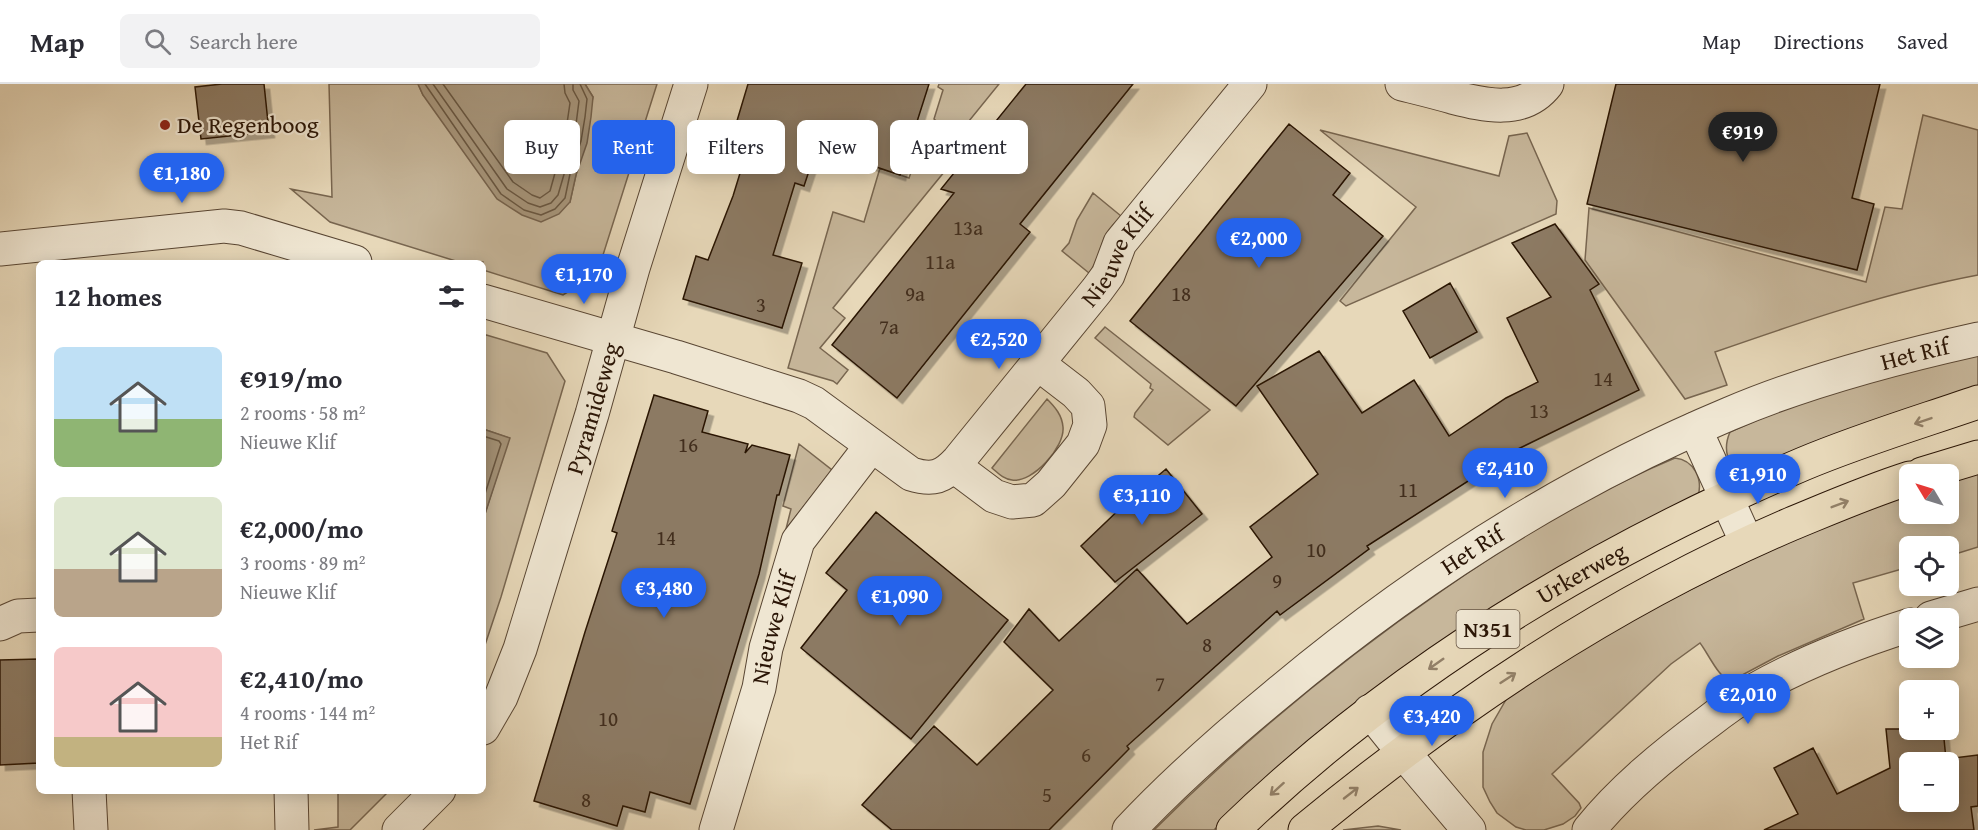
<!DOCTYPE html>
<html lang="en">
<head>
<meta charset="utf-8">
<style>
  :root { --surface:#fff; --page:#f2f2f3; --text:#2b2b33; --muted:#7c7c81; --line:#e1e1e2; --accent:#2563eb }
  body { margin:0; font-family:"Gentium Book Plus",serif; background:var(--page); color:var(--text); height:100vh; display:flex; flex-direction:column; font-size:22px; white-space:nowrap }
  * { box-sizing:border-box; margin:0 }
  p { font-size:20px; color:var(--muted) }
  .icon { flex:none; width:33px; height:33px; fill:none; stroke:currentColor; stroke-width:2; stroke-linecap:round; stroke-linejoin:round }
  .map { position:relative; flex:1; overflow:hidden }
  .details { position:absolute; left:36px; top:176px; width:450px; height:534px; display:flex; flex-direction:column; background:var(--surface); border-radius:9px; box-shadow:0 3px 15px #0003 }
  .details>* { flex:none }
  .guide { position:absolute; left:504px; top:36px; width:570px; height:54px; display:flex; gap:12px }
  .needle { width:39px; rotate:308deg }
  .controls { position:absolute; left:1899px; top:380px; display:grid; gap:12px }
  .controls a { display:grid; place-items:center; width:60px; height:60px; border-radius:9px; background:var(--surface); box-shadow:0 3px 15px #0003; font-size:30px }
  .price { position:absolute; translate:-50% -51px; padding:0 14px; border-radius:21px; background:var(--accent); color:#fff; font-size:20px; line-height:39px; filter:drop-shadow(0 2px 3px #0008) }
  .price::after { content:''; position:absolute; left:50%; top:36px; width:18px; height:14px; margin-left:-9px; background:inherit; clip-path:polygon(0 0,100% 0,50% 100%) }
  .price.current { background:#222; color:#fff }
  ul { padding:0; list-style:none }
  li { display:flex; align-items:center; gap:18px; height:150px; padding:0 18px }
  li span { display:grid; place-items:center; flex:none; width:168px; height:120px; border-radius:9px; color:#555 }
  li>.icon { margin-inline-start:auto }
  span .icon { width:72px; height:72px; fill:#fffc; stroke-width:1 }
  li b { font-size:26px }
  h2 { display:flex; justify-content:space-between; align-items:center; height:72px; padding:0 18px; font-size:26px }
  .pill { padding:0 21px; border-radius:9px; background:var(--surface); box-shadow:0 3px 15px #0003; font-size:21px; line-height:54px }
  .pill.current { background:var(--accent); color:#fff }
  header { display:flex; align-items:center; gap:36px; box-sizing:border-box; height:84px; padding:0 30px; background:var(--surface); border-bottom:2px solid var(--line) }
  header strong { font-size:28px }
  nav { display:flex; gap:33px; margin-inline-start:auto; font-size:21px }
  .search { width:420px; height:54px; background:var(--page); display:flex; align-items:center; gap:15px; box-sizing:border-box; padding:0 21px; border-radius:9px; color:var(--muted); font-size:22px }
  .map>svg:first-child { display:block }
  .green { fill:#c7b79b; stroke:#786650; stroke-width:1.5 }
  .water { fill:#a7967c; stroke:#75624d; stroke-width:1.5 }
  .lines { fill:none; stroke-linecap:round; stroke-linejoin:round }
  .shore { stroke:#685641; stroke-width:1.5 }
  .building { fill:#8c7a63; stroke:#2a1506; stroke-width:1.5; fill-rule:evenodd; filter:url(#shadow) }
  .minor-casing { stroke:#594633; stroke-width:35 }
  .major-casing { stroke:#2a1506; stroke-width:35 }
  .minor { stroke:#efe6d2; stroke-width:33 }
  .major { stroke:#e7d8b9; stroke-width:33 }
  .oneway { stroke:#928068 }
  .poi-dot { fill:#8f2418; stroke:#efe6d2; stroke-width:2 }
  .labels { text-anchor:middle; stroke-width:4.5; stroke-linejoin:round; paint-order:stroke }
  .number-label { font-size:21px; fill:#422e1d }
  .shield { fill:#efe6d2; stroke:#655443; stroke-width:1.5 }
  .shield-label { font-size:22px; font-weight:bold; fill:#2a1506 }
  .poi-label { font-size:24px; fill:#2a1506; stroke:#efe6d2; text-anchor:start }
  .street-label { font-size:24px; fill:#2a1506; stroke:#efe6d2 }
</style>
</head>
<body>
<header>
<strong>Map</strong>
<div class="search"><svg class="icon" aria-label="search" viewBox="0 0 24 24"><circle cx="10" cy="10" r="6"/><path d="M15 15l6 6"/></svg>Search here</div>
<nav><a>Map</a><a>Directions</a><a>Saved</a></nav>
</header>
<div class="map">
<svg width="1978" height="746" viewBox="0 0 1978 746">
  <defs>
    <filter id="shadow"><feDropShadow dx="5.5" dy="5.5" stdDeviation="0" flood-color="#0004"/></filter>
  </defs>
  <rect width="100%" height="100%" fill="#e7d8b9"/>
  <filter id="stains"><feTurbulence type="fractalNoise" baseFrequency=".00333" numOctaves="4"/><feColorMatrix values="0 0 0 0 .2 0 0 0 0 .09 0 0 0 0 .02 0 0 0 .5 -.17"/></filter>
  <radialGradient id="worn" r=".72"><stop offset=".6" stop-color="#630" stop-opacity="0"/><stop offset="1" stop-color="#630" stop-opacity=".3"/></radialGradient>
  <path class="green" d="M329,0H418L423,11L570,118L593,13L585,0H657L597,190L563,211L483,186V178H459L330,138L291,105L332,113Z
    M939,0H999L956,53L934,35L943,6L938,3Z
    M1923,31L1978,46V191C1888,208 1801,238 1715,268L1727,301L1685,315L1585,176L1589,124L1866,198L1885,123L1902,125Z
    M1320,46L1499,92L1509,52L1527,49L1557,117L1556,130L1346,222L1340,217L1416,123Z
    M921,60L949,82L833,224L845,234L820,264L848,286L837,300L833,297L788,284L833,128L864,138L880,84L909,94Z
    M1093,109L1121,132C1115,139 1109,144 1105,152C1099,167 1099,176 1089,189L1062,167L1069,159L1077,136Z
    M1105,243L1210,326L1168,361L1134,333L1135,329L1153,306L1150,304L1151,300L1095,254Z
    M483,250L547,269L565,297L501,513L483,567V436L509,354L483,345Z
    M1978,270V305L1744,389C1726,383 1723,364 1730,348C1809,311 1894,292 1978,270Z
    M1047,315C1055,323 1062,331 1063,343C1065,363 1033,399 1012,396C1003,395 998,389 992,384Z
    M799,360L832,386L786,445L791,425L783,422Z
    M1675,374C1694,376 1703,395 1698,412L1248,712L1214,746H1154C1243,657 1340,577 1443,506C1516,455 1593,408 1675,374Z
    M1978,388V463L1949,472L1948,462H1910L1909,483L1853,499L1864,535L1778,572L1731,597C1719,595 1708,569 1700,559L1671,580L1552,690L1579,719L1581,724L1575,732L1563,740L1544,746H1526L1516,743L1497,729L1490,718L1483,703V668L1492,640L1507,614L1602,550L1775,463L1909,410L1910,429H1948L1949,397Z
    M338,707V706L389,707L350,746H314L338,743Z
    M1378,742L1401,746H1343Z"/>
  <path class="water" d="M418,0H585L593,13L591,33L587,59L576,91L570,118L559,130L541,138L522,131L497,115L423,11Z
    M483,345L510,354L483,436Z"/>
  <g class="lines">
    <path class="shore" d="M425,0L501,110L524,126L541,131L555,125L565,114L570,90L581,57L585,33L587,15L580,0
      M433,0L507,105L528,119L540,123L551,119L558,111L574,56L579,17L573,6V0
      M443,0L513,98L532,111L540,114L550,107L565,53L570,19L565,9L564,0
      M483,352L499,357L501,360L483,416"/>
  </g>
  <path class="building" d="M222,0H264L269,48L201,55L195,3Z
    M748,0H929L900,91L817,63L804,102L795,99L773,171L802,179L782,244L683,215L696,172L708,176L733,112L745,73L728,67Z
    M1026,0H1133L1020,140L1030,148L897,314L832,261L954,109L941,105Z
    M1616,0H1880L1852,114L1874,120L1857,186L1587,120Z
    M1289,40L1350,89L1333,111L1383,152L1236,322L1130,237Z
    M1555,140L1599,200L1590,206L1639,306L1518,365L1367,462L1369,465L1280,531L1277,527L1127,662L1129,665L1049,746H892L862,721L934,642L977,681L1053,606L1004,558L1029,525L1059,557L1137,485L1187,540L1272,473L1250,443L1318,390L1257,302L1319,267L1362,329L1414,296L1449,352L1506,314L1538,298L1507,234L1551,213L1512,159Z
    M1450,199L1477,248L1430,274L1403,227Z
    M654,311L708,327L702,348L748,360L745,369L752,361L790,371L779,411H777L759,490L690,720L650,708L645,728L623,722L617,742L534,717L585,548L617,449L612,447Z
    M1166,385L1202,430L1115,498L1081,462L1128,417Z
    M876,428L1008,536L911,655L801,564L847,506L826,489Z
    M39,575V679L0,681V576Z
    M1886,645H1943L1946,675L1978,671V722L1971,723L1974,746H1764L1798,730L1774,684L1813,664L1837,710L1890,684ZM1910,678H1948V717H1910Z"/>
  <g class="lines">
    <defs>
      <g id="minor">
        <path d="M1402,0C1418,4 1435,8 1452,13C1484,21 1523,31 1547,0"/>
        <path d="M0,165L224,142L241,144L355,178"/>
        <path id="s1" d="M483,217L676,273L799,312L814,319L911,390C933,397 943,393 958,377L1097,206L1108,191L1120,159L1250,0"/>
        <path d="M1695,345L1747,459"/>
        <path d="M954,382L994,412L1012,418L1033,416L1051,400L1083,360L1090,341L1088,322L1076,309L1037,279"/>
        <path d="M1931,534L1978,520"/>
        <path d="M0,540L18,532L39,531"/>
        <path d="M1370,627L1403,668L1469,746"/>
        <path id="s2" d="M483,644L501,613L520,565L592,330L633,184L691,0"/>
        <path d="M89,706L91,746"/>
        <path d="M291,706L292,746"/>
        <path d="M399,746L439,706"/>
        <path id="s3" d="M716,746L759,604L766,564L798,457L871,362"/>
        <path id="s4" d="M1129,746C1175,697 1225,653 1276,611C1413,496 1564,399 1729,330C1806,297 1897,273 1978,255"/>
        <path d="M1589,746C1622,705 1665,670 1708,638C1722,627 1737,616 1753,607C1802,579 1856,558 1910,541"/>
      </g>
      <g id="major">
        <path d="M1922,390L1978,373"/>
        <path id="s5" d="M1233,746C1397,588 1594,469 1803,380C1860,356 1920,338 1978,318"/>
        <path d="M1305,746C1454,623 1613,516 1791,440C1830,424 1869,407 1910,394"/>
      </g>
    </defs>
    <use href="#minor" class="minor-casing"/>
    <use href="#major" class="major-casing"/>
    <use href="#minor" class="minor"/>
    <use href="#major" class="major"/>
  </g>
  <defs><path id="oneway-shaft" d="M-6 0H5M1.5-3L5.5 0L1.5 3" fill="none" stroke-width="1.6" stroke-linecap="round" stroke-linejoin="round" transform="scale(1.5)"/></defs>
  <g class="oneway">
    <use href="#oneway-shaft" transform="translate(1923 337) rotate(161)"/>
    <use href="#oneway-shaft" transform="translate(1840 420) rotate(-21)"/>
    <use href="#oneway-shaft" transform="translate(1436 580) rotate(145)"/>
    <use href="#oneway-shaft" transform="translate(1508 594) rotate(-33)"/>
    <use href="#oneway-shaft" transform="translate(1277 705) rotate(138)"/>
    <use href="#oneway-shaft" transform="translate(1351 709) rotate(-38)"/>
  </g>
  <circle class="poi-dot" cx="165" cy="41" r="6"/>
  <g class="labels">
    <g class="number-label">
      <text x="968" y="151">13a</text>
      <text x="940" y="185">11a</text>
      <text x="915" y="217">9a</text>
      <text x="1181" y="217">18</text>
      <text x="761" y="228">3</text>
      <text x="889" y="250">7a</text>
      <text x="1603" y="302">14</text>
      <text x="1539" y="334">13</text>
      <text x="688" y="368">16</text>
      <text x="1408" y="413">11</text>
      <text x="666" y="461">14</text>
      <text x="1316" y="473">10</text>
      <text x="1277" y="504">9</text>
      <text x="1207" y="568">8</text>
      <text x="1160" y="607">7</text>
      <text x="608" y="642">10</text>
      <text x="1086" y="678">6</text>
      <text x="1047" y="718">5</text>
      <text x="586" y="723">8</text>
    </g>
    <rect class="shield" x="1456.5" y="526" width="63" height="38" rx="4.5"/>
    <g class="shield-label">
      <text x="1488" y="553">N351</text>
    </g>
    <g class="poi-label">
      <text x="177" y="49">De Regenboog</text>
    </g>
    <g class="street-label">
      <text dy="8" stroke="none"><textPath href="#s1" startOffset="780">Nieuwe Klif</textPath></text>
      <text dy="8" stroke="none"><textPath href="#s4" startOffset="930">Het Rif</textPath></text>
      <text dy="8" stroke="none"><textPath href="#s2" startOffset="339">Pyramideweg</textPath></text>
      <text dy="8" stroke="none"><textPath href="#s4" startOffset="444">Het Rif</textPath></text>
      <text dy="8" stroke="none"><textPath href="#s5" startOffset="434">Urkerweg</textPath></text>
      <text dy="8" stroke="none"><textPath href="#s3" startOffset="210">Nieuwe Klif</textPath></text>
    </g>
  </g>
  <rect width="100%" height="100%" filter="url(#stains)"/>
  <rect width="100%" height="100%" fill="url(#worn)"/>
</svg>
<div class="controls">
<a><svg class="needle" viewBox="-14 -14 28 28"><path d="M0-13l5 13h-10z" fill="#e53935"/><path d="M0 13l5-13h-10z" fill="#7c7c81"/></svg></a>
<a><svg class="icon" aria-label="locate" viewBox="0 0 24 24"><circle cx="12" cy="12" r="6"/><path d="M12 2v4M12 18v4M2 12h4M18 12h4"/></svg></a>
<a><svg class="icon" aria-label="layers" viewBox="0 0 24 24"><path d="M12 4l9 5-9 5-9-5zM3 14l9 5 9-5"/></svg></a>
<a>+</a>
<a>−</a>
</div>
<b class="price current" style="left:1743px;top:79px">€919</b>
<b class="price" style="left:182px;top:120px">€1,180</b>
<b class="price" style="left:1259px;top:185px">€2,000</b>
<b class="price" style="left:584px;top:221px">€1,170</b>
<b class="price" style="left:999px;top:286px">€2,520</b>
<b class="price" style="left:1505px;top:415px">€2,410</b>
<b class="price" style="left:1758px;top:421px">€1,910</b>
<b class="price" style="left:1142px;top:442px">€3,110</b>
<b class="price" style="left:664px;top:535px">€3,480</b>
<b class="price" style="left:900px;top:543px">€1,090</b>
<b class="price" style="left:1748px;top:641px">€2,010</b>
<b class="price" style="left:1432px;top:663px">€3,420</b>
<div class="guide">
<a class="pill">Buy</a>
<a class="pill current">Rent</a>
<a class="pill">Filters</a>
<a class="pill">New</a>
<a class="pill">Apartment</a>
</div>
<section class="details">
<h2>12 homes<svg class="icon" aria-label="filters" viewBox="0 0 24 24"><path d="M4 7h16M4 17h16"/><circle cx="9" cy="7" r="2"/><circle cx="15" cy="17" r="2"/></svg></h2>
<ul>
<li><span style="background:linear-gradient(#bfe0f5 60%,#8fb573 0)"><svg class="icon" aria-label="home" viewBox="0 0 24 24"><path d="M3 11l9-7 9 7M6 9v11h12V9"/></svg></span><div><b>€919/mo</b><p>2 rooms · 58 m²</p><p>Nieuwe Klif</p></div></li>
<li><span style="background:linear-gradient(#dfe7d0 60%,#b9a48a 0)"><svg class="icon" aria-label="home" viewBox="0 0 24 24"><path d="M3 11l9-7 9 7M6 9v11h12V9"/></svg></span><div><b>€2,000/mo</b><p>3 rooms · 89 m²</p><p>Nieuwe Klif</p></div></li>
<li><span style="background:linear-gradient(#f6c9c9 75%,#c2b280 0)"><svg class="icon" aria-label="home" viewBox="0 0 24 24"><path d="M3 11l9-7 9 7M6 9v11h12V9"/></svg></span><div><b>€2,410/mo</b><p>4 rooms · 144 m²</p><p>Het Rif</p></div></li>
</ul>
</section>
</div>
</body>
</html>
